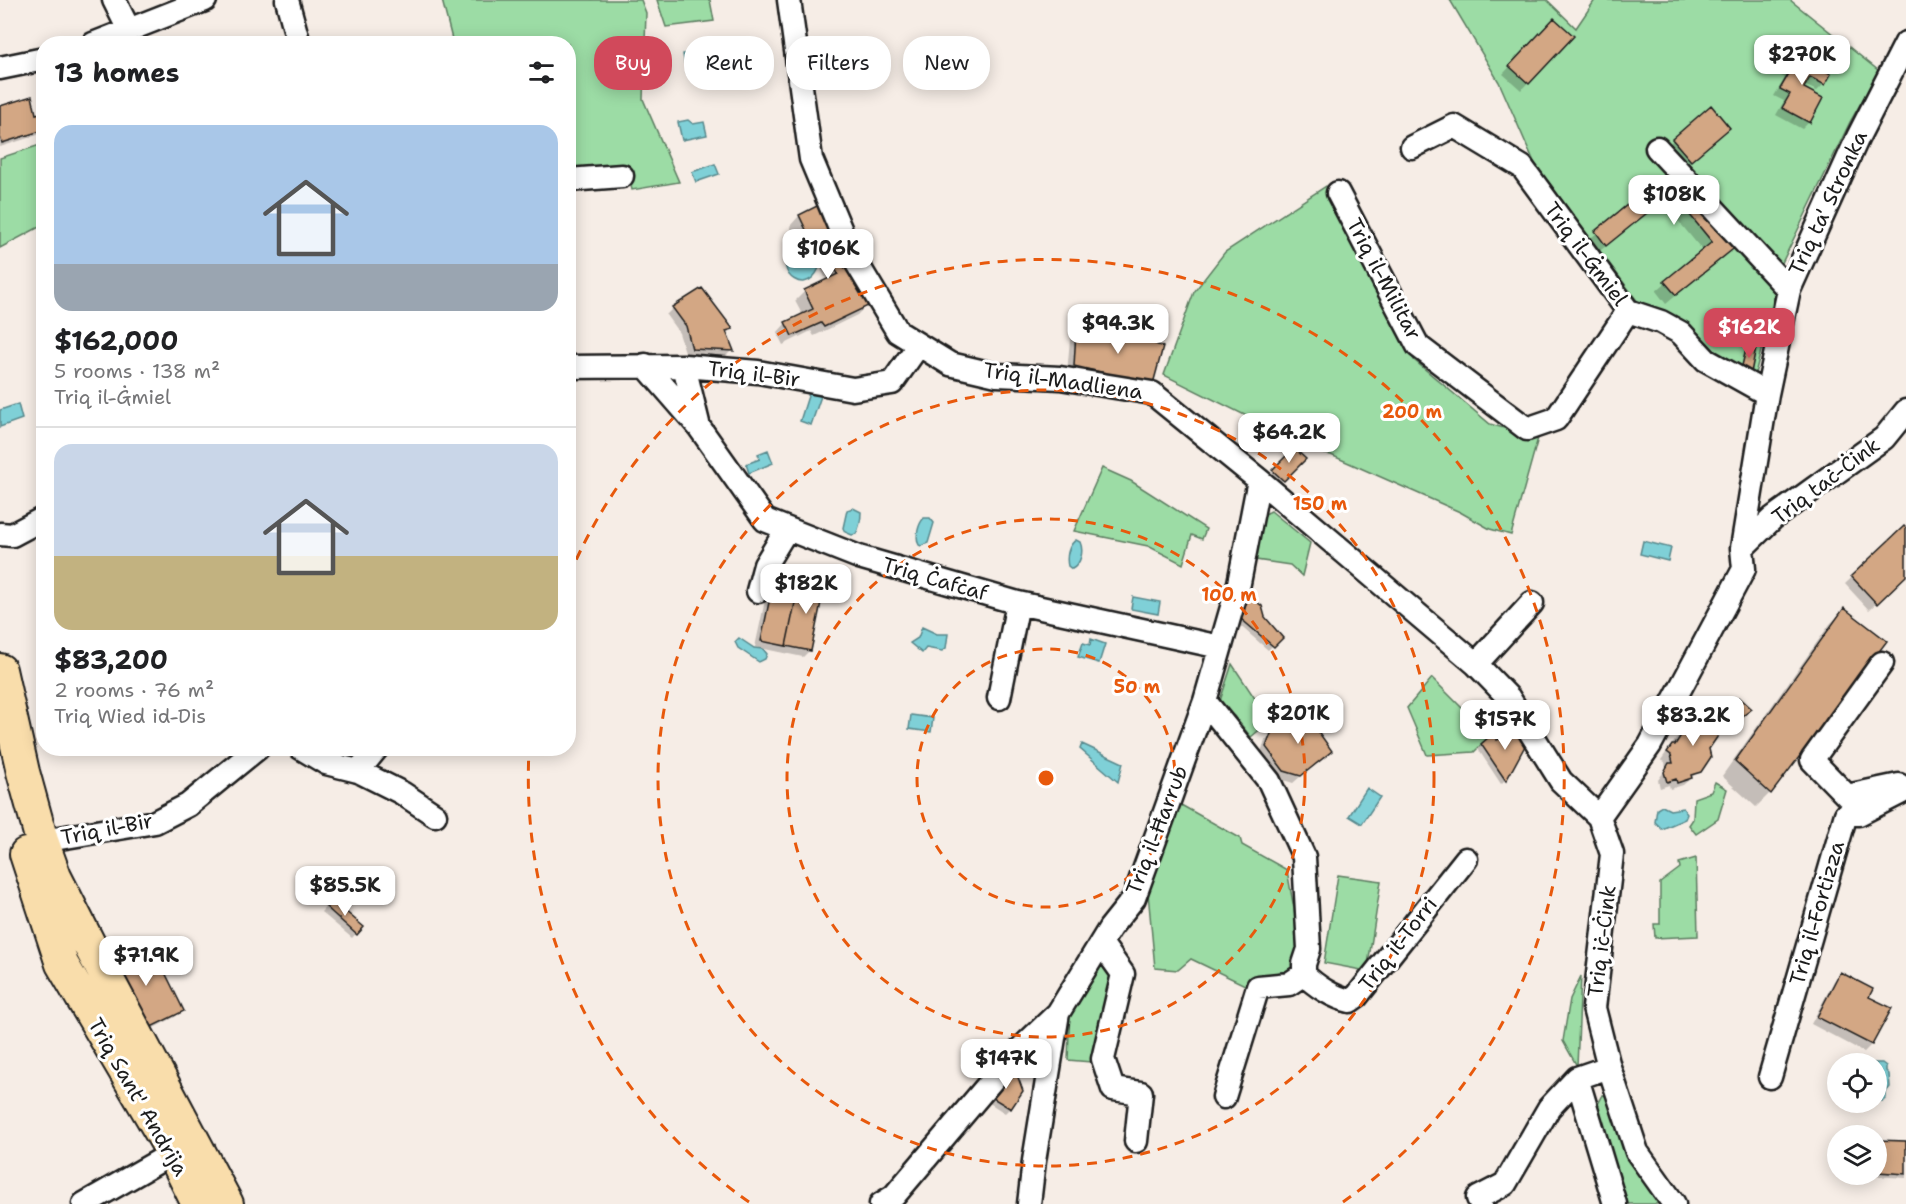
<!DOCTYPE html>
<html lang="en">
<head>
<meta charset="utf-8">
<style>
  :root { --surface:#fff; --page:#f6f6f6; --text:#202124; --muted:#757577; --line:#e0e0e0; --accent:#d1495b }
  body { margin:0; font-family:"Shantell Sans",sans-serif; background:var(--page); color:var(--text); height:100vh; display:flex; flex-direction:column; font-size:22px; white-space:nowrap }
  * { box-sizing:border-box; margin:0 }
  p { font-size:20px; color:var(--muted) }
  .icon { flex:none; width:33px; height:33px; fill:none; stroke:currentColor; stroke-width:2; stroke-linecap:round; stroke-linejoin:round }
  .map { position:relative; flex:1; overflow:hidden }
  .side { position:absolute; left:36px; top:36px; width:540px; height:720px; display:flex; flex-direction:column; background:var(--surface); border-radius:24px; box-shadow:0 3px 15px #0003 }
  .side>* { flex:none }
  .banner { position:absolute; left:594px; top:36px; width:570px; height:54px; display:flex; gap:12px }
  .controls { position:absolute; left:1827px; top:1053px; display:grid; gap:12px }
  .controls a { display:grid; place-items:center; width:60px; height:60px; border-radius:50%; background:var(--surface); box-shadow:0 3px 15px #0003; font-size:30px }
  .price { position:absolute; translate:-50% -51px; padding:0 14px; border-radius:12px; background:#fff; color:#222; font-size:20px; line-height:39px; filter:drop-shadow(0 2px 3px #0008) }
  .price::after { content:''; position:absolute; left:50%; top:36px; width:18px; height:14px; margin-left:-9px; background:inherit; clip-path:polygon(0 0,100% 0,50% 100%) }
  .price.selected { background:var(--accent); color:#fff }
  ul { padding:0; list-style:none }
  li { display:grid; align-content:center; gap:12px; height:318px; padding:0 18px }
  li+li { border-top:2px solid var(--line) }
  li span { display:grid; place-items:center; height:186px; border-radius:18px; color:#555 }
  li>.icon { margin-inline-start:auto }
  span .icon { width:108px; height:108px; fill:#fffc; stroke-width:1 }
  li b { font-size:26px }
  h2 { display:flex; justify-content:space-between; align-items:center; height:72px; padding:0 18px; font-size:26px }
  .tag { padding:0 21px; border-radius:24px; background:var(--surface); box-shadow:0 3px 15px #0003; font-size:21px; line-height:54px }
  .tag.selected { background:var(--accent); color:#fff }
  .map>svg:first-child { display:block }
  .green { fill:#9cdca5; stroke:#5c7c60; stroke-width:1.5 }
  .water { fill:#7fd0d7; stroke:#57888c; stroke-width:1.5 }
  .shadow { fill:#0003 }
  .building { fill:#d3a784; stroke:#1c1c1c; stroke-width:1.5 }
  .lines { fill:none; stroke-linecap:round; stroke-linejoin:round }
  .minor-casing { stroke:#1c1c1c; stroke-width:27 }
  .highway-casing { stroke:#1c1c1c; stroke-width:36 }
  .minor { stroke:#fff; stroke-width:22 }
  .highway { stroke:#f9ddab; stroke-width:32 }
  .ring { fill:none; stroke:#e8590c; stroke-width:3; stroke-dasharray:10 8 }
  .labels { text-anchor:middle; stroke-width:6; stroke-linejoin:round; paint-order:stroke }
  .street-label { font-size:21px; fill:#1c1c1c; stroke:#fff }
  .centre { fill:#e8590c; stroke:#fff; stroke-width:3 }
  .ring-label { font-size:18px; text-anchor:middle; font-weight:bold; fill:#e8590c; stroke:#fff; stroke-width:6; stroke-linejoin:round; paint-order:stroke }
</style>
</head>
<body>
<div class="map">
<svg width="1906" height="1204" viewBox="0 0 1906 1204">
  <rect width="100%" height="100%" fill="#f6ede6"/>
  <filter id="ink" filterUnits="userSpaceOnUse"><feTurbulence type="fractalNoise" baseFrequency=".0167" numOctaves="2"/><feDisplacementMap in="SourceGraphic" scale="12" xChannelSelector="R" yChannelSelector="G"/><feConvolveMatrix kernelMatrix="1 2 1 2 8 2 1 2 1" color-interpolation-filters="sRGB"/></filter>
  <g filter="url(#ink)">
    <path class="green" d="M442,0H641L646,13L643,99L679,182L632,190L626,165L569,170L568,44L453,43Z
      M657,0H710L714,21L666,27Z
      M1450,0H1547L1576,28L1595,0H1790L1879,71L1850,122L1780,267L1769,319L1754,378L1641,306L1535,164L1499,82Z
      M43,144V225L0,248V158Z
      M1326,186L1414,360L1490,424L1538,438L1511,535L1490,529L1460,512L1331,455L1321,453L1164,375L1194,292L1225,252Z
      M1102,468L1131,481L1206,529L1202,539L1192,535L1183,564L1148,546L1074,531Z
      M1271,511L1310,543L1302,576L1290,565L1256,560L1261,516Z
      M1232,664L1270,721L1251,737L1234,716L1219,704Z
      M1432,678L1490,736L1474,752L1427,755L1407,708Z
      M1715,782L1727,789L1718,819L1696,834L1689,825L1693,819L1694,798L1711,792Z
      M1181,805L1240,838L1242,845L1287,870L1300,942L1294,970L1251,988L1191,959L1178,970L1155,968L1147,882L1166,825Z
      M1696,858L1698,936L1655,938L1654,924H1660V883L1680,868L1679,863Z
      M1338,875L1381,881L1367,971L1324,963Z
      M1100,962L1113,972L1112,988L1091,1062L1068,1060L1070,1007Z
      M1581,976L1577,1066L1563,1041L1570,999Z
      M1603,1095L1614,1099L1669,1204H1628L1597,1106Z"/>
    <path class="water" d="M696,51L702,76L697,81C685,81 685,64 683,54Z
      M688,120L693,124L704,122L707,135L682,140L678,122Z
      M715,164L719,174L696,182L692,172Z
      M807,237L821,262C810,302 771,273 791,249C796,244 802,240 807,237Z
      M809,393L821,396L811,425L800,421Z
      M18,404L22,419L0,427V410Z
      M768,450L773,463L749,473L746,464L760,459L758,454Z
      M853,508L861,512C861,519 859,528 856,534L852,535L845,532L843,528L847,510Z
      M924,518H930L934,523L928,543L921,546L919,545C915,538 918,524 924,518Z
      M1076,540L1080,542C1084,551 1081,564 1072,569L1068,566C1066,557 1068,545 1076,540Z
      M1643,541L1671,548L1668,561L1640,554Z
      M1133,597L1160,602L1158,614L1131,609Z
      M922,627L937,634H948L946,648L942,651L926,648L922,653L910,643L918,638Z
      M739,638L754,648L763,649L767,654L765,659L759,662L738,648L735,642Z
      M1091,639L1105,644L1099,663L1078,657L1083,643L1090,645Z
      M911,715L933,718L931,732L909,729Z
      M1082,744L1123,763L1118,782L1080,749Z
      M1367,788L1380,797L1362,824L1349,816Z
      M1662,806L1670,810L1683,808L1687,814L1685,819L1662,829L1655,822L1657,809Z
      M1882,1063L1886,1066V1071L1889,1074L1890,1087L1886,1092V1098L1883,1101H1877L1876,1064L1873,1063Z"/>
    <path class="shadow" d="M1547,27L1572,36L1521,90L1503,74Z
      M1788,52L1829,74L1824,84L1817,91L1804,85L1802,88L1809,122L1802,129L1776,115L1784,101L1774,96L1785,78L1774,72L1781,59Z
      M0,107L35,116L44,113V133L0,147Z
      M1721,134L1684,167L1666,147L1673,140Z
      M1674,169L1735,246L1666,304L1656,291L1703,251L1662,201L1596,254L1586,242Z
      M819,207L867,305L857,315L814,336L811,331L783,345L777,333L786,323L803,316L795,301L805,291L827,281L820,267L816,269L812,261L808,263L790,226L799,216Z
      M702,290L731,328L726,334L732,350L725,357L686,355L679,333L666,315L673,308Z
      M1117,330L1151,383L1067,373L1070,339L1077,332L1109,339Z
      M1294,450L1303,459L1278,485L1269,476Z
      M1904,528L1906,531V575L1869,610L1845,584Z
      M776,575L810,650L803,657L755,647L769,582Z
      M1248,597L1281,637L1268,650L1237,623L1244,601Z
      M1844,610L1770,793L1756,807L1722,776L1830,624Z
      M1739,699L1750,709L1734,722L1724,717Z
      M1702,710L1699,771L1683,785L1670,789L1669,785L1660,788L1658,780L1666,769L1665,762L1661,760L1688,722Z
      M1273,733L1323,757L1293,783L1277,778L1260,755L1265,740Z
      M1494,734L1505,780L1501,784L1478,749Z
      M331,901L362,927L352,938L321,912Z
      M102,971L182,1010L175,1017L136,1037Z
      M1841,974L1871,1045L1864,1052L1811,1024L1834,981Z
      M1009,1066L1010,1108L1005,1113L980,1097Z
      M1876,1141L1906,1143V1178L1874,1176L1876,1174Z"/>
    <path class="building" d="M1554,18L1574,36L1529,84L1509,66Z
      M1788,50L1831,74L1825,85L1810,77L1804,88L1823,98L1810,123L1782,108L1790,94L1780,89L1791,70L1780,64Z
      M32,96L36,114L44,112V130L2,143L0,137V106Z
      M1711,105L1730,128L1691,161L1672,139Z
      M1674,167L1737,246L1676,295L1664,281L1712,242L1672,193L1606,246L1595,231Z
      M819,205L868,306L824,327L821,323L792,336L785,322L813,309L804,290L838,274L830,259L826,261L822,253L818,255L799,215Z
      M702,288L733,329L726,331L734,351L692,349L686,326L672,307Z
      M1116,328L1163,347L1153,384L1074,366L1076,331L1112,338Z
      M1747,345L1756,347L1751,373L1741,370Z
      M1294,448L1306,459L1284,481L1272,470Z
      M1904,526L1906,528V576L1877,604L1851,576Z
      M775,573L800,579L786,646L761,641Z
      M800,579L825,583L811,651L786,646Z
      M1248,595L1262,606L1265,617L1283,638L1274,647L1240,618Z
      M1844,608L1887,641L1771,794L1735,761Z
      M1739,697L1752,709L1736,721L1725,715Z
      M1702,708L1723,721L1717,731L1720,733L1709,749L1711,757L1701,772L1691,775L1692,778L1677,783L1676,779L1667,782L1664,772L1669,763H1673L1671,755L1667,752L1672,745H1675L1694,714L1698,715Z
      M1303,710L1332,751L1301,776L1284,771L1266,747L1272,731Z
      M1496,731L1497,740L1521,731L1526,744L1506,781L1481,744Z
      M331,899L364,927L357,935L325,906Z
      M150,942L184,1011L143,1031L108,963Z
      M1840,972L1873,989L1869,997L1892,1008L1872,1045L1817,1017Z
      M1015,1069L1023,1091L1011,1109L983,1092Z
      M1876,1140L1906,1141V1174L1878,1172Z"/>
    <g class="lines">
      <defs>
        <path id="minor" d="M114,0L129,30
          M287,0L299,44
          M789,0L811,159L849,250L898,332L950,364L997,375L1060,378L1152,393L1259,480L1476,664L1509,698L1561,781L1599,817L1612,854L1594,1008L1609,1067L1637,1152L1674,1204
          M93,44L205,0
          M0,68L44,59
          M1412,147L1454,126L1522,167L1628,311L1661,322L1681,333L1706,360L1767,394
          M1657,148L1789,290
          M568,180L622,176
          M1338,193L1418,346L1527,429L1556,419L1628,311
          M645,365L699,427L765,520L859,557L1018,603L1220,647
          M684,366L698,423
          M568,367L684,366L758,372L853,389L892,383L918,346
          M0,534L12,535L44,518
          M1742,548L1773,518L1884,438L1906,411
          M758,591L765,565L787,529
          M1882,663L1812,760L1847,796L1899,785
          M1476,664L1532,603
          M999,698L1018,603
          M1205,701L1269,781L1304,857L1309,949L1304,964V974C1315,986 1335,998 1350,1001L1357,996L1466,859
          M301,748L326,763L358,771L402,793L435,815
          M358,771L377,748
          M1599,817L1650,745L1744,569L1742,548L1767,394L1789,290L1858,137L1906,43
          M42,841L155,822L188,805L258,748
          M1101,943L1123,974L1103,1059L1113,1089L1141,1093L1136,1141
          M1770,1077L1846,814H1859L1906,790
          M1577,1078L1615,1204
          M1224,1097L1258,987L1289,984L1304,974
          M84,1204L173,1153
          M881,1204L894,1196L1011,1058L1058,1013
          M1029,1204L1034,1161L1058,1013L1110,928L1134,898L1205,701L1239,583L1259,480
          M1481,1204L1478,1198L1505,1184L1549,1108L1577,1078L1609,1067"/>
        <path id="highway" d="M0,670L23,772L42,841L55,877L92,950L227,1204
          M26,854L62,964L173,1153L198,1204"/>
      </defs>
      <use href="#minor" class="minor-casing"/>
      <use href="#highway" class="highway-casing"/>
      <use href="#minor" class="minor"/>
      <use href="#highway" class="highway"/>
    </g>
  </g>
  <g class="ring">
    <circle cx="1046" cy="778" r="129"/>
    <circle cx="1046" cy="778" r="259"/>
    <circle cx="1046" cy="778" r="388"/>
    <path d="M749 1202A518 518 0 0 1 529 751M569 576A518 518 0 1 1 1343 1202"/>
  </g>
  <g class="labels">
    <g class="street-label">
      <text transform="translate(1828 203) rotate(-65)" y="7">Triq ta' Stronka</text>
      <text transform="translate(1586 254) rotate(53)" y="7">Triq il-Ġmiel</text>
      <text transform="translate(1384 279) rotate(62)" y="7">Triq il-Militar</text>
      <text transform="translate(754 374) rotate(7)" y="7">Triq il-Bir</text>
      <text transform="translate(1063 381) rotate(8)" y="7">Triq il-Madliena</text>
      <text transform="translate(1826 481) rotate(-37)" y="7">Triq taċ-Ċink</text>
      <text transform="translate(935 579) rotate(16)" y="7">Triq Ċafċaf</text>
      <text transform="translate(107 829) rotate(-11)" y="7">Triq il-Bir</text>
      <text transform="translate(1157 830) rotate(-69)" y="7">Triq il-Ħarrub</text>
      <text transform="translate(1817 913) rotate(-74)" y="7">Triq il-Fortizza</text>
      <text transform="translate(1602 941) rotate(-83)" y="7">Triq iċ-Ċink</text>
      <text transform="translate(1398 944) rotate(-52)" y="7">Triq it-Torri</text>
      <text transform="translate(138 1097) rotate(60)" y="7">Triq Sant' Andrija</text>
    </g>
  </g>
  <circle cx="1046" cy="778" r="9" class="centre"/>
  <g class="ring-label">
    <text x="1412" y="418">200 m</text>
    <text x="1320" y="510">150 m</text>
    <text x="1229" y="601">100 m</text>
    <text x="1137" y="693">50 m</text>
  </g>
</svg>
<div class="controls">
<a><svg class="icon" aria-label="locate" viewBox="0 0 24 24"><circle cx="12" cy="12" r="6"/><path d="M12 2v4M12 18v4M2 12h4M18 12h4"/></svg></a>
<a><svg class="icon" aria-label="layers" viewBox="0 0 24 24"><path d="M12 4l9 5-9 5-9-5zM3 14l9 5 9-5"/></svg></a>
</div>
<b class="price" style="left:1802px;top:86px">$270K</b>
<b class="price" style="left:1674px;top:226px">$108K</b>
<b class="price" style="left:828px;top:280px">$106K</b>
<b class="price" style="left:1118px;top:355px">$94.3K</b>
<b class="price selected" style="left:1749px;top:359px">$162K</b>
<b class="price" style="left:1289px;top:464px">$64.2K</b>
<b class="price" style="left:806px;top:615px">$182K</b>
<b class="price" style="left:1298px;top:745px">$201K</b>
<b class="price" style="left:1693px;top:747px">$83.2K</b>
<b class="price" style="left:1505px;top:751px">$157K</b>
<b class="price" style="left:345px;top:917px">$85.5K</b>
<b class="price" style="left:146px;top:987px">$71.9K</b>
<b class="price" style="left:1006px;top:1090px">$147K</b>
<div class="banner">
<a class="tag selected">Buy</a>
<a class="tag">Rent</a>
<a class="tag">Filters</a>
<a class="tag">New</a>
</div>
<section class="side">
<h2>13 homes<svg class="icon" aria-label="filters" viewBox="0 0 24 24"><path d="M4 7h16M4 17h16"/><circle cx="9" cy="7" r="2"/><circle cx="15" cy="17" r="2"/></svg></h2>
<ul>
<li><span style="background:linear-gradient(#a9c7e8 75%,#9aa5b1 0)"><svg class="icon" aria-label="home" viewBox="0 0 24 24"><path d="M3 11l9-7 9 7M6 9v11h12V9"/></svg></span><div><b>$162,000</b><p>5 rooms · 138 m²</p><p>Triq il-Ġmiel</p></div></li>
<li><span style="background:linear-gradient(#c9d6e8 60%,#c2b280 0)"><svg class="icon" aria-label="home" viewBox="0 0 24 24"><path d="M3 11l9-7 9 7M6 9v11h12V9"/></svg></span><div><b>$83,200</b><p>2 rooms · 76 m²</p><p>Triq Wied id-Dis</p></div></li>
</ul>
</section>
</div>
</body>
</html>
